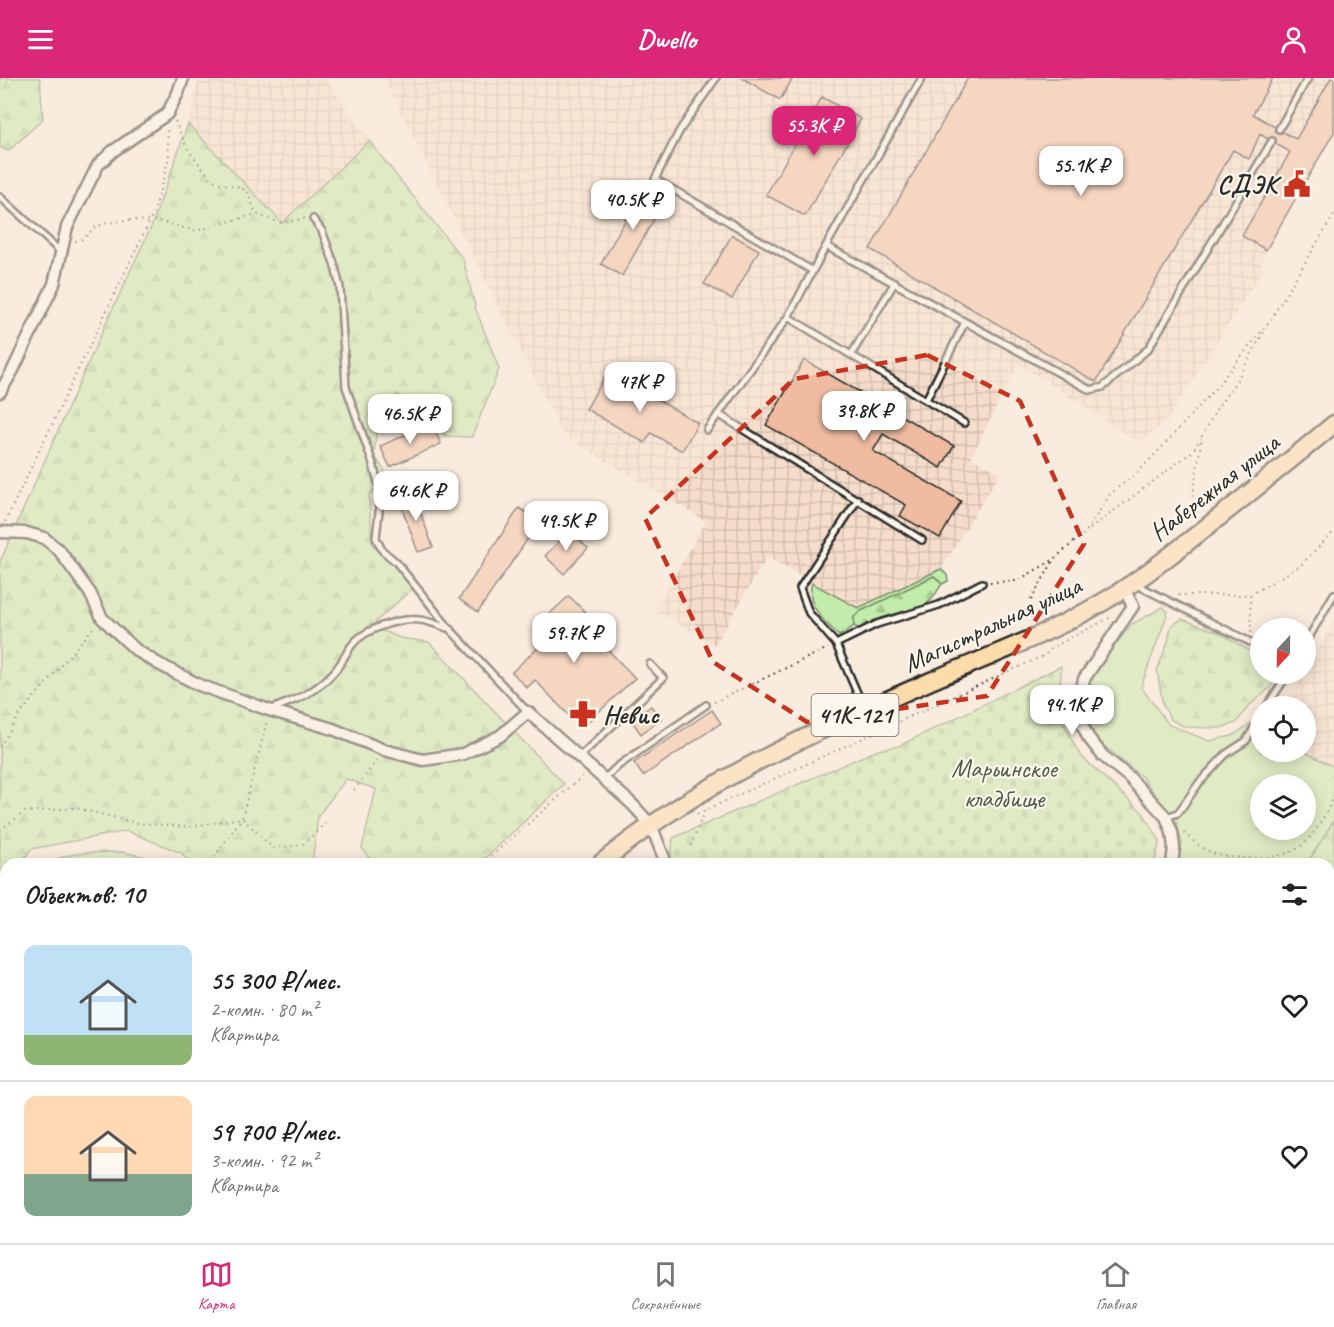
<!DOCTYPE html>
<html lang="ru">
<head>
<meta charset="utf-8">
<style>
  :root { --surface:#fff; --page:#f6f6f6; --text:#222; --muted:#767676; --line:#e0e0e0; --accent:#db2777 }
  body { margin:0; font-family:Caveat,sans-serif; background:var(--page); color:var(--text); height:100vh; display:flex; flex-direction:column; font-size:22px; white-space:nowrap }
  * { box-sizing:border-box; margin:0 }
  p { font-size:20px; color:var(--muted) }
  .icon { flex:none; width:33px; height:33px; fill:none; stroke:currentColor; stroke-width:2; stroke-linecap:round; stroke-linejoin:round }
  .map { position:relative; flex:1; overflow:hidden }
  .side { position:absolute; left:0px; top:780px; width:1335px; height:386px; display:flex; flex-direction:column; background:var(--surface); border-radius:18px 18px 0 0; box-shadow:0 3px 15px #0003 }
  .side>* { flex:none }
  .needle { width:39px; rotate:202deg }
  .controls { position:absolute; left:1250px; top:540px; display:grid; gap:12px }
  .controls a { display:grid; place-items:center; width:66px; height:66px; border-radius:50%; background:var(--surface); box-shadow:0 3px 15px #0003; font-size:30px }
  .price { position:absolute; translate:-50% -51px; padding:0 14px; border-radius:12px; background:#fff; color:#222; font-size:20px; line-height:39px; filter:drop-shadow(0 2px 3px #0008) }
  .price::after { content:''; position:absolute; left:50%; top:36px; width:18px; height:14px; margin-left:-9px; background:inherit; clip-path:polygon(0 0,100% 0,50% 100%) }
  .price.on { background:var(--accent); color:#fff }
  ul { padding:0; list-style:none }
  li { display:flex; align-items:center; gap:18px; height:150px; padding:0 24px }
  li+li { border-top:2px solid var(--line) }
  li span { display:grid; place-items:center; flex:none; width:168px; height:120px; border-radius:12px; color:#555 }
  li>.icon { margin-inline-start:auto }
  span .icon { width:72px; height:72px; fill:#fffc; stroke-width:1 }
  li b { font-size:26px }
  h2 { display:flex; justify-content:space-between; align-items:center; height:72px; padding:0 24px; font-size:26px }
  header { display:flex; justify-content:space-between; align-items:center; height:78px; padding:0 24px; background:var(--accent); color:#fff; font-size:27px; font-weight:700 }
  .dock { display:flex; justify-content:space-around; align-items:center; height:84px; border-top:2px solid var(--line); background:var(--surface); font-size:16px; color:var(--muted) }
  .dock a { display:grid; justify-items:center; gap:3px }
  .dock .on { color:var(--accent) }
  .map>svg:first-child { display:block }
  .built { fill:#f6ddcb }
  .industrial { fill:url(#industrial-grid) }
  .green { fill:#c1eca9; stroke:#768c6a; stroke-width:1.5; fill-rule:evenodd }
  .forest { fill:url(#forest-firs); stroke:#768c6a; stroke-width:1.5 }
  .cemetery { fill:url(#cemetery-stones); stroke:#768c6a; stroke-width:1.5 }
  .water { fill:url(#water-waves); stroke:#698da3; stroke-width:1.5 }
  .lines { fill:none; stroke-linecap:round; stroke-linejoin:round }
  .stream { stroke:#698da3; stroke-width:4 }
  .building { fill:#efbca1; stroke:#2b2b2b; stroke-width:1.5 }
  .service-casing { stroke:#2b2b2b; stroke-width:10 }
  .minor-casing { stroke:#2b2b2b; stroke-width:15 }
  .primary-casing { stroke:#2b2b2b; stroke-width:21 }
  .path { stroke:#2b2b2b; stroke-width:2; stroke-dasharray:1.5 4.5; stroke-linecap:butt }
  .service { stroke:#fbf7ec; stroke-width:5 }
  .minor { stroke:#fbf7ec; stroke-width:10 }
  .primary { stroke:#fddcac; stroke-width:16 }
  .marked { fill:none; stroke:#c8321e; stroke-width:4.5; stroke-dasharray:12 8; stroke-linejoin:round }
  .labels { text-anchor:middle; stroke-width:4.5; stroke-linejoin:round; paint-order:stroke }
  .shield { fill:#fbf7ec; stroke:#696865; stroke-width:1.5 }
  .shield-label { font-size:24px; font-weight:bold; fill:#2b2b2b }
  .poi-label { font-size:26px; font-weight:bold; fill:#2b2b2b; stroke:#fbf7ec; text-anchor:end }
  .street-label { font-size:26px; fill:#2b2b2b; stroke:#fbf7ec }
  .park-label { font-size:26px; fill:#505b4a; stroke:#fbf7ec }
</style>
</head>
<body>
<header><svg class="icon" aria-label="menu" viewBox="0 0 24 24"><path d="M4 6h16M4 12h16M4 18h16"/></svg>Dwello<svg class="icon" aria-label="person" viewBox="0 0 24 24"><circle cx="12" cy="8" r="4"/><path d="M4 21q1-7 8-7t8 7"/></svg></header>
<div class="map">
<svg width="1334" height="1165" viewBox="0 0 1334 1165">
  <defs>
    <pattern id="industrial-grid" width="8" height="8" patternUnits="userSpaceOnUse" patternTransform="scale(1.5)"><rect width="8" height="8" fill="#f6ddcb"/><path d="M0 4h8M4 0v8" fill="none" stroke="#d3beae"/></pattern>
    <pattern id="forest-firs" width="22" height="20" patternUnits="userSpaceOnUse" patternTransform="scale(1.5)"><rect width="22" height="20" fill="#c1eca9"/><path d="M5 1l3.5 6h-7zM16 11l3.5 6h-7z" fill="#a6cb92"/></pattern>
    <pattern id="cemetery-stones" width="16" height="16" patternUnits="userSpaceOnUse" patternTransform="scale(1.5)"><rect width="16" height="16" fill="#c1eca9"/><path d="M2 7V4a2 2 0 0 1 4 0v3zM10 15v-3a2 2 0 0 1 4 0v3z" fill="#a6cb92"/></pattern>
    <pattern id="water-waves" width="16" height="10" patternUnits="userSpaceOnUse" patternTransform="scale(1.5)"><rect width="16" height="10" fill="#92cef3"/><path d="M0 5q4-4 8 0t8 0" fill="none" stroke="#7eb1d0"/></pattern>
  </defs>
  <rect width="100%" height="100%" fill="#f9ebdd"/>
  <filter id="ink" filterUnits="userSpaceOnUse"><feTurbulence type="fractalNoise" baseFrequency=".0167" numOctaves="2"/><feDisplacementMap in="SourceGraphic" scale="12" xChannelSelector="R" yChannelSelector="G"/><feConvolveMatrix kernelMatrix="1 2 1 2 8 2 1 2 1" color-interpolation-filters="sRGB"/></filter>
  <g filter="url(#ink)">
    <path class="built" d="M0,1143L6,1146V1160H40L53,1165H0Z"/>
    <path class="industrial" d="M199,0H325L369,63L282,145L188,46Z
      M384,0H1334V54L1266,172L1261,188L1263,192L1166,344L1139,364L1019,286L1000,321L971,380L1000,395L941,491L858,530L767,479L715,567L655,532L706,443L563,357Z
      M1334,543V689L1305,674V628H1285Z"/>
    <path class="green" d="M941,491L947,497L948,503L942,506L934,498L854,539V548L839,558C825,544 805,527 812,505L858,530Z
      M1163,529L1168,534L1141,609L1169,647L1209,663L1232,658L1253,644L1260,648V674H1305L1334,689V742L1307,786H1178L1182,765L1177,745L1142,699L1097,662L1082,633L1092,596L1132,546ZM1260,706H1305V752H1260Z
      M122,774L151,780L156,786H48C68,772 98,775 122,774Z
      M436,1160H558L560,1165H445Z"/>
    <path class="forest" d="M0,0H40L43,41L8,73L0,69Z
      M188,46L282,145L369,63L463,181L476,232L499,291L472,359L445,358L429,337L397,316L377,345L374,377L388,398L369,417L372,466L414,509L371,548L400,560L429,564L564,706L479,786H373L362,770L376,711L346,701L318,738L312,786H189L182,775L127,753L31,771L20,786H6V805L0,823V484L100,258L152,147Z
      M934,498L942,506C938,511 935,518 931,522C914,539 881,532 861,552L854,548V539L861,533Z
      M1182,541L1220,555L1260,579V596H1277L1271,609L1249,628L1236,645L1220,650L1186,649L1171,642L1163,627L1157,592L1168,564L1171,548Z
      M1334,742V839L1329,846V786H1307Z
      M0,833L2,843L6,847V941L0,946Z
      M1064,1160H1159L1157,1165H1061Z"/>
    <path class="cemetery" d="M1061,588L1059,637L1080,677L1143,735L1160,763L1154,786H670L673,760L878,672L899,668Z"/>
    <path class="water" d="M1334,839V1165H1157L1159,1160H1329V846Z"/>
    <g class="lines">
      <path class="stream" d="M0,922L6,918
        M456,1160L457,1165"/>
    </g>
    <path class="building" d="M742,0H793L780,22Z
      M968,0H1273L1253,36L1275,49L1276,55L1280,56L1283,54L1296,61L1331,0H1334V54L1266,172L1242,158L1290,74L1276,66V61L1274,59L1268,61L1260,56L1249,81L1233,72L1096,304L870,171Z
      M822,19L861,41L805,138L766,117Z
      M644,108L666,120L622,198L601,186Z
      M732,157L759,172L732,221L704,206Z
      M804,282L954,368L941,390L883,356L873,373L961,423L940,460L900,438L906,427L766,347Z
      M608,293L698,345L682,373L651,355L645,365L586,331Z
      M431,345L441,366L390,389L380,368Z
      M413,414L433,469L418,474L398,419Z
      M519,430L540,443L478,534L459,521Z
      M569,453L588,470L564,496L545,478Z
      M569,518L597,546L589,552L635,600L588,644L573,642L535,602L527,610L512,594L547,561L535,549Z
      M651,628L661,641L641,656L631,642Z
      M712,632L721,645L643,698L634,685Z"/>
    <g class="lines">
      <defs>
        <path id="service" d="M716,0L680,52L655,101L813,193
          M922,0L826,168L1090,312L1103,309L1148,271L1272,63
          M1279,51L1308,0
          M0,119L60,173
          M313,141L322,153L334,185L340,209L346,309L373,386L381,416L376,460L382,472L396,484L449,550L528,634
          M788,239L964,345
          M851,277L895,204
          M926,322L965,244
          M718,336L922,462
          M707,352L788,239L826,168
          M858,421L800,510L809,535L836,566L864,631
          M1137,507L1260,569
          M836,566L877,546L939,527L982,505
          M1305,566L1334,516
          M1267,628L1288,596
          M271,631C294,623 314,615 331,597C340,589 345,576 352,567C364,551 401,539 420,542C429,543 438,547 447,550
          M579,679L663,600L650,586
          M604,701L618,688L706,627
          M1166,739L1178,735L1199,705L1226,676L1246,663L1260,640"/>
        <path id="minor" d="M0,314L12,294L54,206L67,149L98,87L113,73L167,36L178,15L183,0
          M0,454L27,455L44,460L59,472L90,515L102,540L136,572L157,585L199,607L269,632L333,651L384,672L423,682L463,676L500,658L528,634L632,726L651,747L664,780V786
          M1124,511L1133,528L1084,601L1080,619L1082,646L1088,659L1103,678L1129,699L1166,739L1172,754L1174,770L1172,786
          M0,1122L6,1125
          M89,1160L102,1165
          M689,1160L690,1165"/>
        <path id="primary" d="M600,786C701,702 821,651 940,599C990,578 1042,558 1089,532C1135,507 1176,473 1218,440C1257,409 1296,378 1334,346
          M303,1165L305,1160"/>
      </defs>
      <use href="#service" class="service-casing"/>
      <use href="#minor" class="minor-casing"/>
      <use href="#primary" class="primary-casing"/>
      <path class="path" d="M175,43L187,70L211,101L219,105L242,110L248,115L256,136
        M75,163L83,161L94,150L107,145L128,142L158,143L196,153L256,136L281,145L306,140
        M1193,418L1202,358L1216,332L1237,302L1266,250
        M5,444L154,134L169,79L167,48
        M1090,451L1193,373L1201,360
        M990,504L1017,503L1053,482
        M1178,517H1250L1300,488L1331,456H1334
        M1250,517L1251,556
        M1031,522L1055,480L1086,454L1111,415L1136,396L1162,369L1214,312L1269,244L1334,137
        M714,624L828,570
        M0,669L19,637L94,549
        M1332,697L1334,699
        M354,712L377,682
        M697,736L1045,577L1053,569L1111,539
        M0,752L25,734L76,730L137,745L189,749L242,740L273,770L302,767L329,742
        M1184,755C1194,764 1206,774 1219,777C1240,782 1285,782 1301,768C1316,756 1327,735 1334,717
        M691,768L705,732
        M205,786L215,778L242,740L267,643
        M482,786L584,697
        M0,836L6,838
        M0,1076L6,1082
        M0,1081L6,1083
        M832,1160L837,1165
        M1065,1160V1165
        M747,1165L754,1160"/>
      <use href="#service" class="service"/>
      <use href="#minor" class="minor"/>
      <use href="#primary" class="primary"/>
    </g>
  </g>
  <path d="M0 0H1334V1165H0ZM927,277L1020,323L1084,466L987,618L807,644L713,584L645,440L794,301Z" fill="#f9ebdd" fill-opacity=".55" fill-rule="evenodd"/>
  <path class="marked" d="M927,277L1020,323L1084,466L987,618L807,644L713,584L645,440L794,301Z"/>
  <defs>
    <symbol id="civic-bare" viewBox="-9 -9 18 18"><path d="M-.6-6.5H3V-4.5H.6V-3L4-1V1h2V6H-6V1h2V-1L-.6-3ZM-1.2 2.5V6h2.4V2.5Z" fill="#c8321e" stroke="#fbf7ec" stroke-width="2.5" paint-order="stroke"/></symbol>
    <symbol id="pharmacy-bare" viewBox="-9 -9 18 18"><path d="M-2-6h4v4h4v4h-4v4h-4v-4h-4v-4h4Z" fill="#c8321e" stroke="#fbf7ec" stroke-width="2.5" paint-order="stroke"/></symbol>
  </defs>
  <g fill-rule="evenodd">
    <use href="#civic-bare" x="1278" y="87" width="38" height="38"/>
    <use href="#pharmacy-bare" x="564" y="617" width="38" height="38"/>
  </g>
  <g class="labels">
    <rect class="shield" x="811.5" y="616" width="87" height="42" rx="4.5"/>
    <g class="shield-label">
      <text x="855" y="645">41К-121</text>
    </g>
    <g class="poi-label">
      <text x="1277" y="115">СДЭК</text>
      <text x="603" y="645" text-anchor="start">Невис</text>
    </g>
    <g class="street-label">
      <text transform="translate(1214 409) rotate(-38)" y="9">Набережная улица</text>
      <text transform="translate(992 546) rotate(-25)" y="9">Магистральная улица</text>
    </g>
    <g class="park-label">
      <text x="1004" y="699">Марьинское<tspan x="1004" dy="30">кладбище</tspan></text>
    </g>
  </g>
</svg>
<div class="controls">
<a><svg class="needle" viewBox="-14 -14 28 28"><path d="M0-13l5 13h-10z" fill="#e53935"/><path d="M0 13l5-13h-10z" fill="#767676"/></svg></a>
<a><svg class="icon" aria-label="locate" viewBox="0 0 24 24"><circle cx="12" cy="12" r="6"/><path d="M12 2v4M12 18v4M2 12h4M18 12h4"/></svg></a>
<a><svg class="icon" aria-label="layers" viewBox="0 0 24 24"><path d="M12 4l9 5-9 5-9-5zM3 14l9 5 9-5"/></svg></a>
</div>
<b class="price on" style="left:814px;top:79px">55.3K ₽</b>
<b class="price" style="left:1081px;top:119px">55.1K ₽</b>
<b class="price" style="left:633px;top:153px">40.5K ₽</b>
<b class="price" style="left:640px;top:335px">47K ₽</b>
<b class="price" style="left:864px;top:364px">39.8K ₽</b>
<b class="price" style="left:410px;top:367px">46.5K ₽</b>
<b class="price" style="left:416px;top:444px">64.6K ₽</b>
<b class="price" style="left:566px;top:474px">49.5K ₽</b>
<b class="price" style="left:574px;top:586px">59.7K ₽</b>
<b class="price" style="left:1072px;top:658px">94.1K ₽</b>
<section class="side">
<h2>Объектов: 10<svg class="icon" aria-label="filters" viewBox="0 0 24 24"><path d="M4 7h16M4 17h16"/><circle cx="9" cy="7" r="2"/><circle cx="15" cy="17" r="2"/></svg></h2>
<ul>
<li><span style="background:linear-gradient(#bfe0f5 75%,#8fb573 0)"><svg class="icon" aria-label="home" viewBox="0 0 24 24"><path d="M3 11l9-7 9 7M6 9v11h12V9"/></svg></span><div><b>55 300 ₽/мес.</b><p>2-комн. · 80 m²</p><p>Квартира</p></div><svg class="icon" aria-label="heart" viewBox="0 0 24 24"><path d="M12 20l-8-8c-3-5 5-10 8-4 3-6 11-1 8 4z"/></svg></li>
<li><span style="background:linear-gradient(#ffd9b3 65%,#7fa58c 0)"><svg class="icon" aria-label="home" viewBox="0 0 24 24"><path d="M3 11l9-7 9 7M6 9v11h12V9"/></svg></span><div><b>59 700 ₽/мес.</b><p>3-комн. · 92 m²</p><p>Квартира</p></div><svg class="icon" aria-label="heart" viewBox="0 0 24 24"><path d="M12 20l-8-8c-3-5 5-10 8-4 3-6 11-1 8 4z"/></svg></li>
</ul>
</section>
</div>
<nav class="dock">
<a class="on"><svg class="icon" aria-label="map" viewBox="0 0 24 24"><path d="M3 6l6-2 6 2 6-2v14l-6 2-6-2-6 2zM9 4v14M15 6v14"/></svg>Карта</a>
<a><svg class="icon" aria-label="saved" viewBox="0 0 24 24"><path d="M7 4h10v16l-5-4-5 4z"/></svg>Сохранённые</a>
<a><svg class="icon" aria-label="home" viewBox="0 0 24 24"><path d="M3 11l9-7 9 7M6 9v11h12V9"/></svg>Главная</a>
</nav>
</body>
</html>
